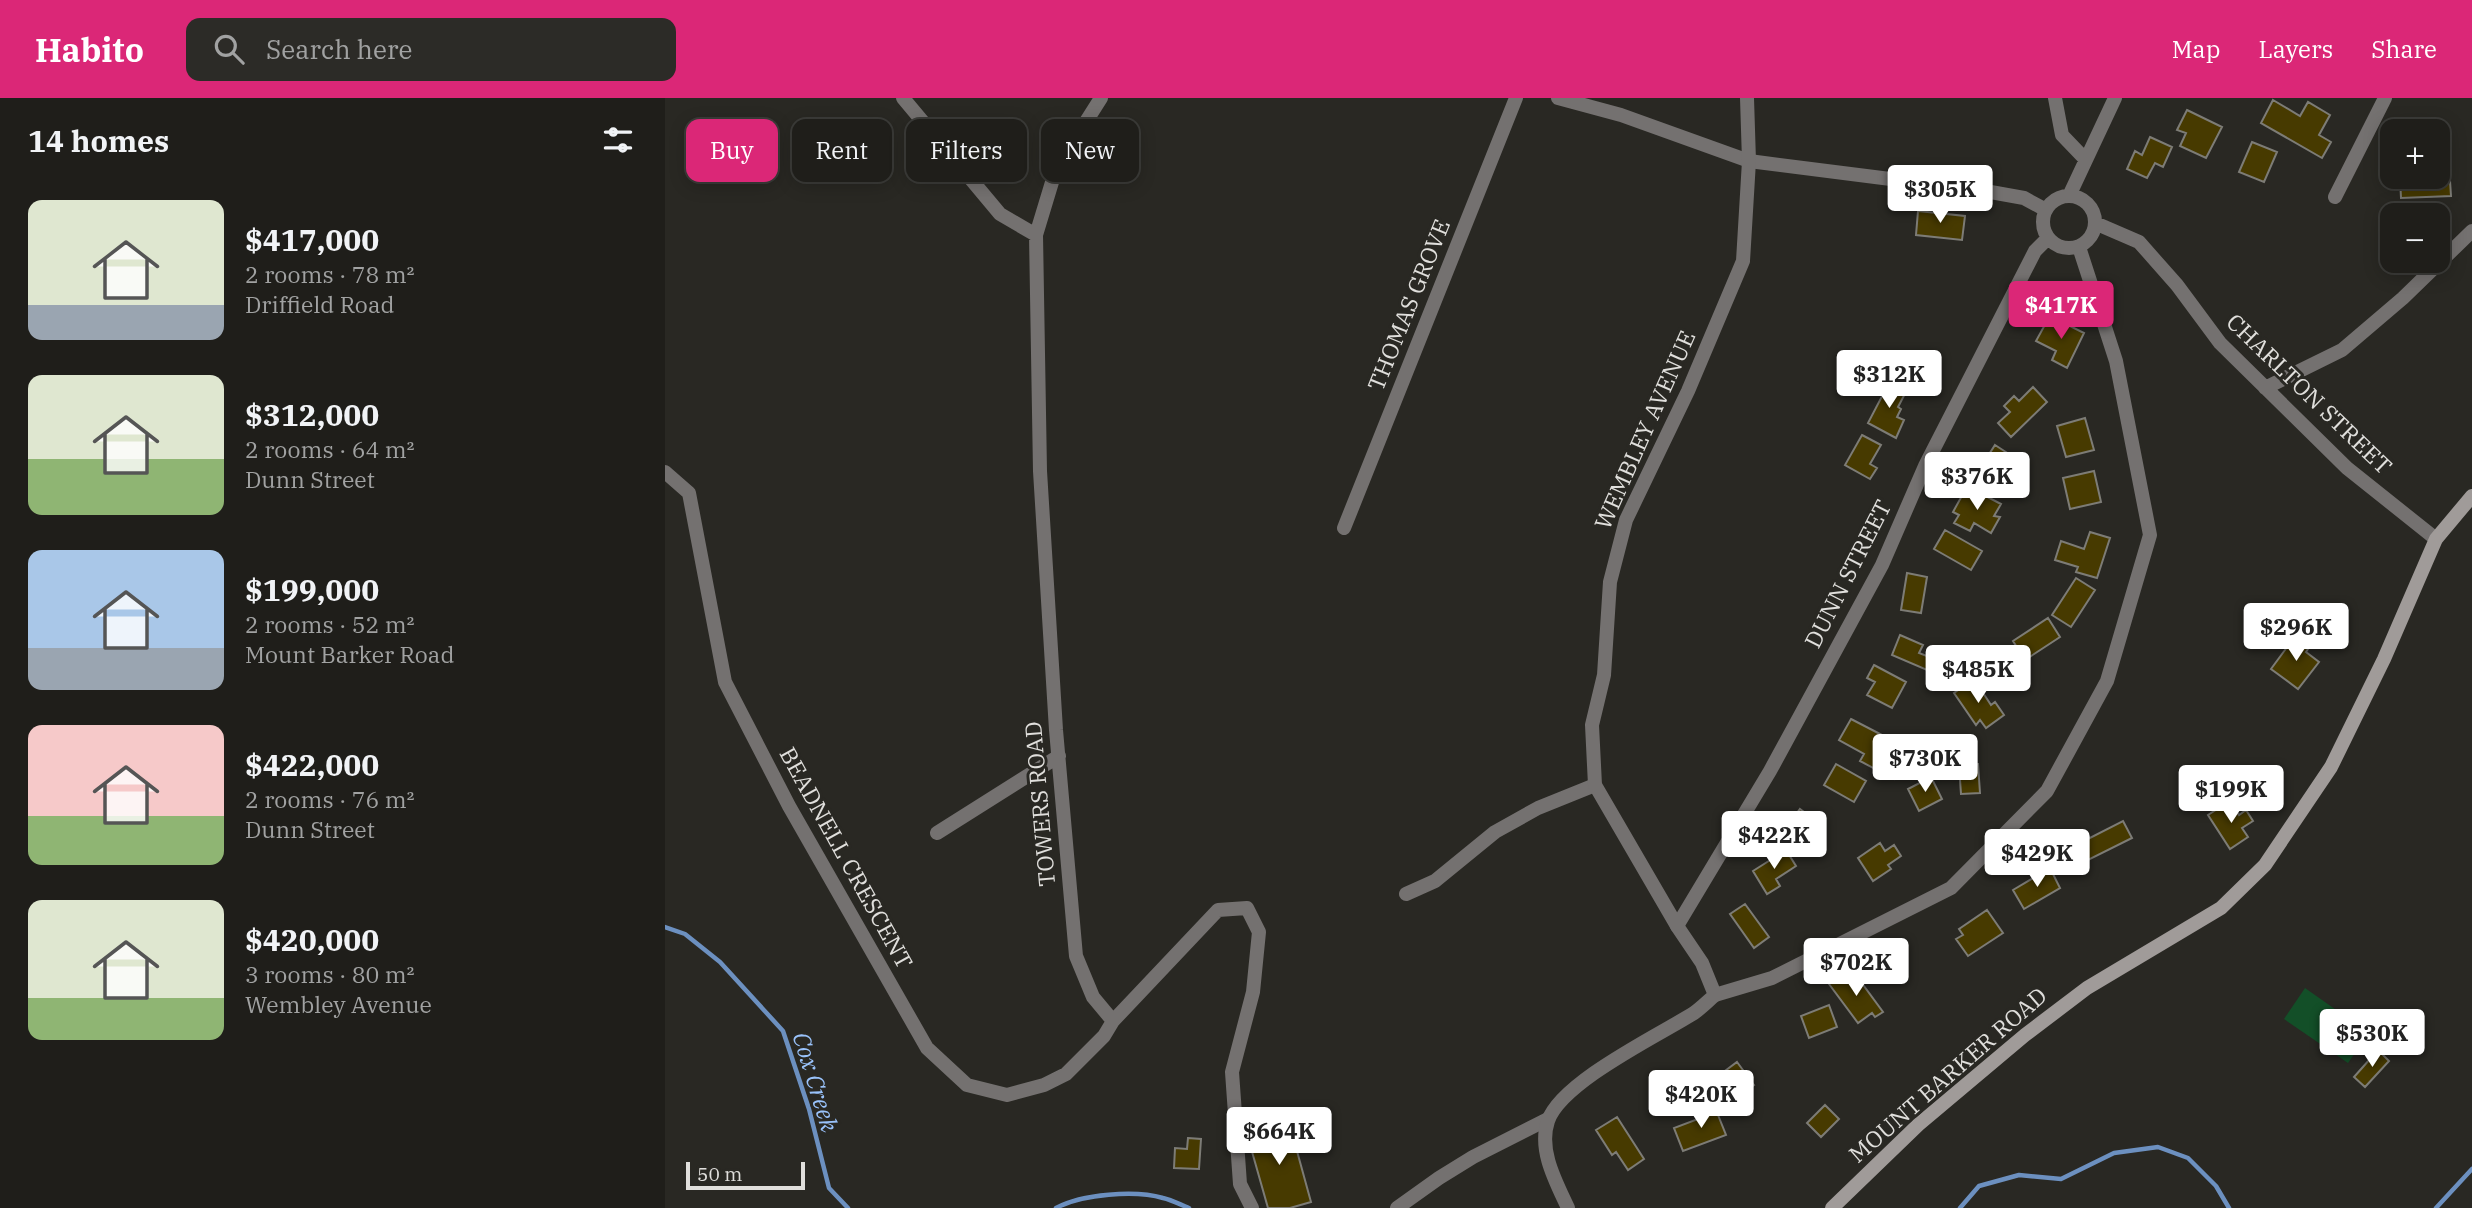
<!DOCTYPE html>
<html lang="en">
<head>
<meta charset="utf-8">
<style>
  :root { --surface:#1f1e1a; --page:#2c2b27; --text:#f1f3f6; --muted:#a1a2a2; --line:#3c3c39; --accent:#db2777 }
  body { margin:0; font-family:"IBM Plex Serif",serif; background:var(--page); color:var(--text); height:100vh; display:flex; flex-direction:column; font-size:26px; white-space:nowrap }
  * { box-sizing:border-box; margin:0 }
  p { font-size:23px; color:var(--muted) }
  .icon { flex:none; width:38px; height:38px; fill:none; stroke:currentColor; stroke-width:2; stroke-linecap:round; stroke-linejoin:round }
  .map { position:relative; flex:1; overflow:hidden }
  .drawer { display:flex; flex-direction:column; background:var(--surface); width:665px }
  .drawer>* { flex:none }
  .hud { position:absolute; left:21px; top:21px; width:665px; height:63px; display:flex; gap:14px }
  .tools { position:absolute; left:1715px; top:21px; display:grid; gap:14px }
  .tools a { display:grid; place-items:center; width:70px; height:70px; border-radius:14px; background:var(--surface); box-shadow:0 4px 18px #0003,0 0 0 2px var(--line); font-size:35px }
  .scale { position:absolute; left:21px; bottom:18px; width:119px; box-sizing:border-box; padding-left:7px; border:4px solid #e0dfdc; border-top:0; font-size:19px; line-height:24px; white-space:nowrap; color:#e0dfdc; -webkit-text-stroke:5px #292823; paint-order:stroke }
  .price { position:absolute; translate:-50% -60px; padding:0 16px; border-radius:7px; background:#fff; color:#222; font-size:23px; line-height:46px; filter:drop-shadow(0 2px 4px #0008) }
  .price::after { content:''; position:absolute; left:50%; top:42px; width:21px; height:16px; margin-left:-10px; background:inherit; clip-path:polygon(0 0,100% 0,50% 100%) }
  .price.active { background:var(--accent); color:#fff }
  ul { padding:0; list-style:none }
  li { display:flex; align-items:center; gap:21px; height:175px; padding:0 28px }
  li span { display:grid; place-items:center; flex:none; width:196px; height:140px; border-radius:14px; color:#555 }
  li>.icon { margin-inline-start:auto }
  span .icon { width:84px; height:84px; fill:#fffc; stroke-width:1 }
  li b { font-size:30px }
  h2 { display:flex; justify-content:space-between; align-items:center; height:84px; padding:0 28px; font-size:30px }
  .chip { padding:0 24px; border-radius:14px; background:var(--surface); box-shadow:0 4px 18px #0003,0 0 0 2px var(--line); font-size:24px; line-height:63px }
  .chip.active { background:var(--accent); color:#fff }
  header { display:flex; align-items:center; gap:42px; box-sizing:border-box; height:98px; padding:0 35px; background:var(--accent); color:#fff }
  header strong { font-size:33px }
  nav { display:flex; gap:38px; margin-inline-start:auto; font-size:24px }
  .search { width:490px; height:63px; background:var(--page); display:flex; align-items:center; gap:18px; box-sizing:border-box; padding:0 24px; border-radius:14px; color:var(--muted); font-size:26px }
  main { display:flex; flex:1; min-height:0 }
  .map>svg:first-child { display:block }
  .pitch { fill:#134f28 }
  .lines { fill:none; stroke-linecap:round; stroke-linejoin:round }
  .stream { stroke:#6c90c0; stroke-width:4.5 }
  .building { fill:#473a00; stroke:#7d7c76; stroke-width:2 }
  .minor { stroke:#747170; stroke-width:14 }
  .tertiary { stroke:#747170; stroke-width:14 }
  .secondary { stroke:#a09b99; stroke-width:14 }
  .labels { text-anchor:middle; stroke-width:6; stroke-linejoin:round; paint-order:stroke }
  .street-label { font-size:23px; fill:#e0dfdc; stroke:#292823 }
  .water-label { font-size:24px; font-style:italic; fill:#9ac3fb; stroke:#292823 }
</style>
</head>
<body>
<header>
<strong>Habito</strong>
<div class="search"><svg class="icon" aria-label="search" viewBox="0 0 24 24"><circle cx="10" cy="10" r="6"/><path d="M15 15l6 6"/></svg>Search here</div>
<nav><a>Map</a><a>Layers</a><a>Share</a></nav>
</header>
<main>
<section class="drawer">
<h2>14 homes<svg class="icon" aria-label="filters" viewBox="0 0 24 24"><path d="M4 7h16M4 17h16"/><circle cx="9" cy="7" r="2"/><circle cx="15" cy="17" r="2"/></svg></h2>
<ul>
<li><span style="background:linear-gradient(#dfe7d0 75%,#9aa5b1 0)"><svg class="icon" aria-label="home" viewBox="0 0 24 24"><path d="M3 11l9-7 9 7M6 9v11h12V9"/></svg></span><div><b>$417,000</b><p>2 rooms · 78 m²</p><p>Driffield Road</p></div></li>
<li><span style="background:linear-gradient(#dfe7d0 60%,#8fb573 0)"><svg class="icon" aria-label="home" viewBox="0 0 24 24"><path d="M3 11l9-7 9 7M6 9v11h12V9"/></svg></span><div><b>$312,000</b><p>2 rooms · 64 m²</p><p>Dunn Street</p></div></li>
<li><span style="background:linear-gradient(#a9c7e8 70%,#9aa5b1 0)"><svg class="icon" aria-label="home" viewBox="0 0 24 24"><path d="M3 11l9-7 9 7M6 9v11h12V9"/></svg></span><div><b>$199,000</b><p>2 rooms · 52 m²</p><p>Mount Barker Road</p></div></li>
<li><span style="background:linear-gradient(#f6c9c9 65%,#8fb573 0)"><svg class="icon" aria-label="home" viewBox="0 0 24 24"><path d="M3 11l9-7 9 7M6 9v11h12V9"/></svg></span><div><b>$422,000</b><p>2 rooms · 76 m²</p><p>Dunn Street</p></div></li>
<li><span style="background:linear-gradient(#dfe7d0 70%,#8fb573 0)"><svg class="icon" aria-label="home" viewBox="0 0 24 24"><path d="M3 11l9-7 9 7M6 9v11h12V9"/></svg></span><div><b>$420,000</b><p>3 rooms · 80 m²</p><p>Wembley Avenue</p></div></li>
</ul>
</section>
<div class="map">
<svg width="1807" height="1110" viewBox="0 0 1807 1110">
  <rect width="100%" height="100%" fill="#292823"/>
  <path class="pitch" d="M1640,890L1704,935L1683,965L1619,921Z"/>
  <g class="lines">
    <path class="stream" d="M0,829L20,836L55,864L118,933L144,1011L164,1090L183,1110
      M391,1110C417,1096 470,1092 498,1100C507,1102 516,1107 524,1110
      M1295,1110L1314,1088L1354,1077L1396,1081L1449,1055L1493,1049L1523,1060L1551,1088L1564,1110
      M1771,1110L1807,1071"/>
  </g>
  <path class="building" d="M1608,2L1635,18L1643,4L1665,17L1654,37L1666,44L1657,60L1596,25Z
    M1522,12L1557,29L1541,60L1515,48L1521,35L1512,32Z
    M1485,39L1507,49L1498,69L1490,65L1482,80L1462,71L1470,53L1477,57Z
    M1587,44L1612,54L1599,84L1574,74Z
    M1784,67L1786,98L1736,100L1735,79H1773V68Z
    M1253,113L1300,118L1297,142L1251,137Z
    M1382,223L1392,228L1395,223L1419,235L1402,270L1387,262L1391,253L1371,243Z
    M1226,281L1243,290L1233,309L1236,311L1232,319L1239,322L1231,340L1203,325Z
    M1368,289L1382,304L1346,339L1333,325L1345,314L1339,308L1349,298L1354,303Z
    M1420,320L1429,352L1401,359L1392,328Z
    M1197,337L1216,347L1205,366L1212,370L1205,381L1180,367Z
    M1330,347L1350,360L1345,366L1355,372L1346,387L1316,369Z
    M1429,373L1436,404L1405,411L1398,380Z
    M1309,392L1336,406L1329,418L1335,419L1326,435L1309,425L1305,433L1289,425L1294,417L1288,414L1299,394L1306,398Z
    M1280,432L1317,453L1306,472L1269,451Z
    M1425,434L1445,440L1432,480L1411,474L1413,469L1390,462L1396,443L1419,451Z
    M1242,475L1262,479L1256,515L1236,512Z
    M1411,480L1430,492L1406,529L1387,517Z
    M1383,520L1395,539L1360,562L1348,543Z
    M1235,537L1258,547L1254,555L1267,560L1262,572L1227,557Z
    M1631,537L1645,548L1641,554L1654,564L1633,591L1606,571Z
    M1209,567L1241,584L1227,610L1202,597L1210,584L1202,580Z
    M1309,581L1326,607L1330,604L1339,617L1321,630L1315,622L1311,627L1289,595Z
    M1186,621L1217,637L1212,646L1225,652L1218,663L1235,672L1229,681L1195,663L1199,656L1174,642Z
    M1171,666L1201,683L1189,704L1159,687Z
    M1313,666L1315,695L1296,696L1294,667Z
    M1266,679L1277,701L1254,713L1243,691Z
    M1567,707L1574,717L1581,712L1588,723L1577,730L1583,739L1565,751L1543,717L1557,708L1560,713Z
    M1135,711L1154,725L1139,746L1120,731Z
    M1458,723L1467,740L1419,764L1411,747Z
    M1215,745L1220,753L1229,747L1236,758L1223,767L1226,771L1208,783L1193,760Z
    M1121,752L1131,768L1111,781L1115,788L1102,796L1088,773Z
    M1385,770L1395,790L1359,811L1348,792Z
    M1080,806L1104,839L1089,850L1065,816Z
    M1322,812L1338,835L1303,858L1291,841L1298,837L1294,831Z
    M1178,875L1185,886L1193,880L1218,914L1210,919L1207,915L1193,925L1164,886Z
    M1164,907L1172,929L1144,940L1136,918Z
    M1713,952L1724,963L1700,989L1689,979Z
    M1072,964L1089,987L1082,992L1077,986L1065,996L1052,979Z
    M1049,1007L1061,1037L1018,1053L1009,1030L1041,1018L1038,1012Z
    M1160,1007L1174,1021L1156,1039L1142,1025Z
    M952,1019L979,1061L963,1072L951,1054L947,1057L931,1032Z
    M624,1024L646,1104L625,1110H603L582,1036Z
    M523,1040L536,1041L534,1071L509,1070L510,1050L522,1051Z"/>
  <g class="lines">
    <path class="minor" d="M238,0L335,116L371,137
      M436,0L391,71L371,137L375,373L391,632L411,858L428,899L448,923L553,812L582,810L594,834L588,894L567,974L575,1086L587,1110
      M893,0L956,17L1084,63L1320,93L1359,100L1381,112
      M1390,0L1397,37L1420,61
      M1378 124a26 26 0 1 1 52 0a26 26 0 1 1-52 0Z
      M1404,98L1450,0
      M1670,99L1720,0
      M1430,125L1474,144L1512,187L1555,245L1682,370L1771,441
      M1600,290L1677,252L1738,200L1807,133
      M0,374L24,395L60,584L124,708L262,950L302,987L342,997L379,987L401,976L439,938L448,923
      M679,430L851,0
      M272,735L394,658
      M741,796L770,783L830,734L873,710L930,687
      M1012,828L1105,673L1217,467L1260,368L1370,153L1383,140
      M1050,897L1107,880L1286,790L1382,693L1442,583L1485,437L1451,263L1414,149
      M732,1110L774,1080L808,1059L883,1021"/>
    <path class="tertiary" d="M903,1110C891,1084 873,1052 883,1023C896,984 994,937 1029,915C1036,910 1043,903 1050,897L1037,865L1012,828L930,687L927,627L939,577L945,484L961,422L1023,293L1078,163L1084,63L1082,0"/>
    <path class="secondary" d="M1167,1110L1253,1027L1360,937L1422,890L1556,810L1600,767L1666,669L1719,561L1771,441L1807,398"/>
  </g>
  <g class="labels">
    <g class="street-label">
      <text transform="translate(744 207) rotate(-68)" y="8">THOMAS GROVE</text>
      <text transform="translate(1644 296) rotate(44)" y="8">CHARLTON STREET</text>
      <text transform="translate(980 332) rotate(-66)" y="8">WEMBLEY AVENUE</text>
      <text transform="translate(1183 476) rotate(-63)" y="8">DUNN STREET</text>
      <text transform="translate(375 706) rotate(-95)" y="8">TOWERS ROAD</text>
      <text transform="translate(181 760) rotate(61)" y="8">BEADNELL CRESCENT</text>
      <text transform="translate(1283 977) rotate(-41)" y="8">MOUNT BARKER ROAD</text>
    </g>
    <g class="water-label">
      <text transform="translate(150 984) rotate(73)" y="8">Cox Creek</text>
    </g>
  </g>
</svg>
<div class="tools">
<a>+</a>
<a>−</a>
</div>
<div class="scale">50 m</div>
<b class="price" style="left:1275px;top:127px">$305K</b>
<b class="price active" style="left:1396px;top:243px">$417K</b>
<b class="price" style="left:1224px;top:312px">$312K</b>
<b class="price" style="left:1312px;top:414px">$376K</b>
<b class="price" style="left:1631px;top:565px">$296K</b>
<b class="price" style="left:1313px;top:607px">$485K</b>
<b class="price" style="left:1260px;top:696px">$730K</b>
<b class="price" style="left:1566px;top:727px">$199K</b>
<b class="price" style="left:1109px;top:773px">$422K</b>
<b class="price" style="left:1372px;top:791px">$429K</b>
<b class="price" style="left:1191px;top:900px">$702K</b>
<b class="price" style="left:1707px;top:971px">$530K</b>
<b class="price" style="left:1036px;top:1032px">$420K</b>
<b class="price" style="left:614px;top:1069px">$664K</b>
<div class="hud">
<a class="chip active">Buy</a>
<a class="chip">Rent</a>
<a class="chip">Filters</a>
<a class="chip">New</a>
</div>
</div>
</main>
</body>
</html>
